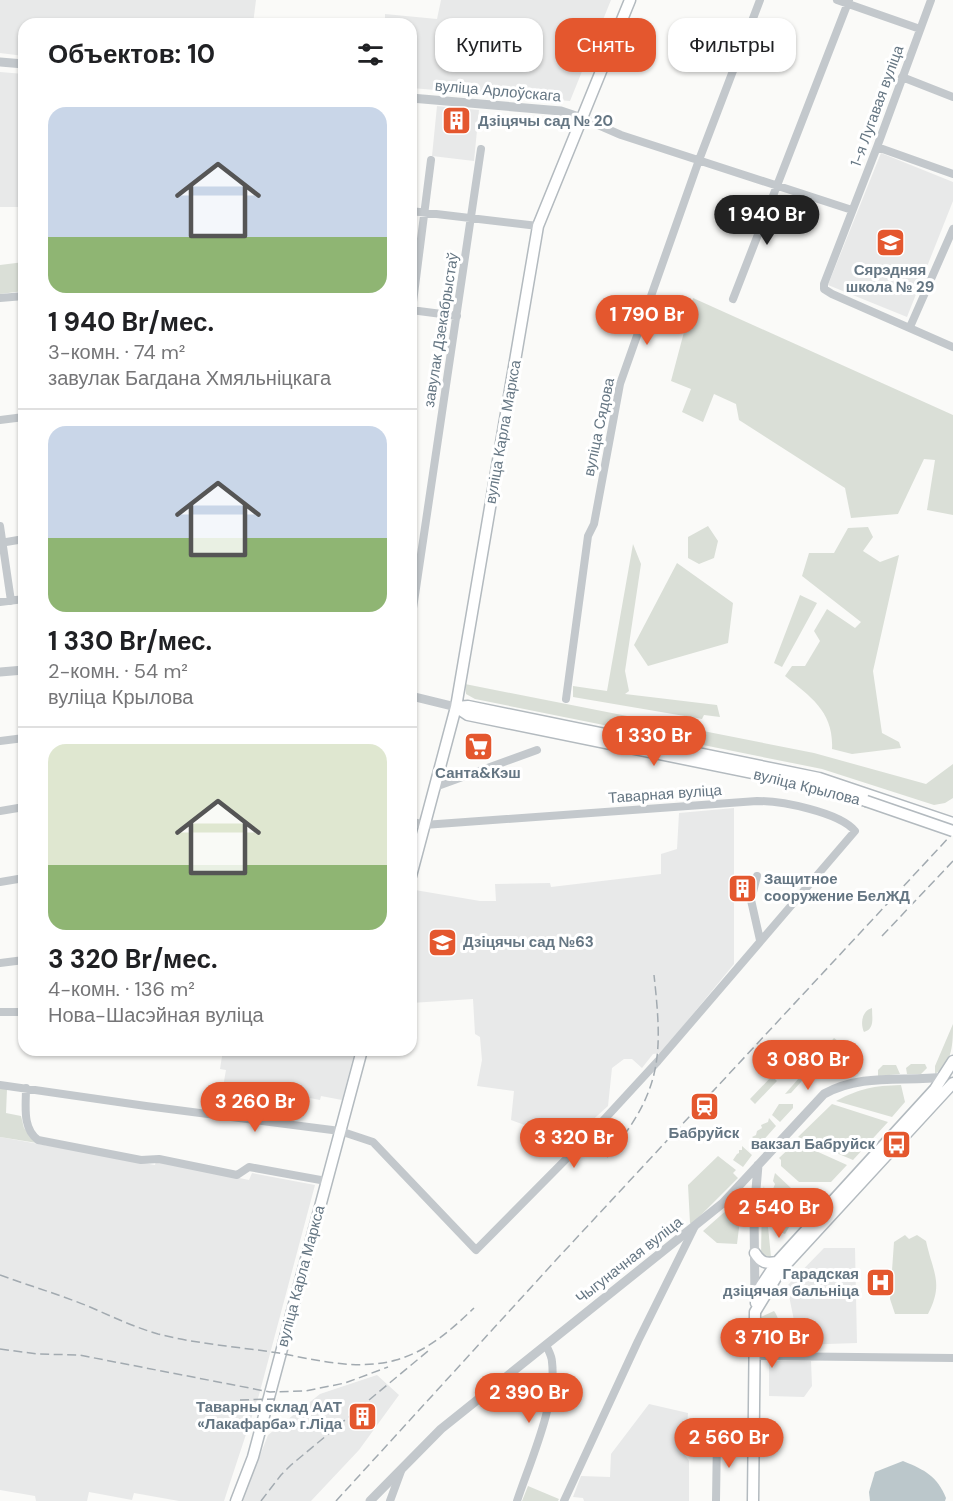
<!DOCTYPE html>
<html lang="ru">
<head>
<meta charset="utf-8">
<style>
  :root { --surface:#fff; --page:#f2f2f2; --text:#202124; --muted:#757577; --line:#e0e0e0; --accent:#e4572e }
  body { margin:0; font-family:"DM Sans",sans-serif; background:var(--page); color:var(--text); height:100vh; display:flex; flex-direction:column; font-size:22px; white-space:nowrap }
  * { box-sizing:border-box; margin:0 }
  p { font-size:20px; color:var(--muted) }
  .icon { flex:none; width:33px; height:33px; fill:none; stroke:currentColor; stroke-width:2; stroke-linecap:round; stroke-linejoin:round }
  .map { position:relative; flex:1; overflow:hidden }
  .sheet { position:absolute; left:18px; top:18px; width:399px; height:1038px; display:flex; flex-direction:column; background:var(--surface); border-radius:18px; box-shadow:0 2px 4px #0004 }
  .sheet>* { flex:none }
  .top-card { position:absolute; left:435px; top:18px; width:428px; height:54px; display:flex; gap:12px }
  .price { position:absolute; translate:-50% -51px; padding:0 14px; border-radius:21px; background:var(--accent); color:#fff; font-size:20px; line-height:39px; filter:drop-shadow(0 2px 3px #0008) }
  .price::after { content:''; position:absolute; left:50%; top:36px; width:18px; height:14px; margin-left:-9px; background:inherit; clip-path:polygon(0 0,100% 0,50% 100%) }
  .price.selected { background:#222; color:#fff }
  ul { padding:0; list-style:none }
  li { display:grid; align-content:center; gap:12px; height:318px; padding:0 30px }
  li+li { border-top:2px solid var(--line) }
  li span { display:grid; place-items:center; height:186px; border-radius:18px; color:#555 }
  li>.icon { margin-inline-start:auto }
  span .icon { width:108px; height:108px; fill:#fffc; stroke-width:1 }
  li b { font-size:26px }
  h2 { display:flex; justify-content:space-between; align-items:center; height:72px; padding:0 30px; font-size:26px }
  .chip { padding:0 21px; border-radius:18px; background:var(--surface); box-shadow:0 2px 4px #0004; font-size:21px; line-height:54px }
  .chip.selected { background:var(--accent); color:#fff }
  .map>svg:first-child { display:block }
  .built { fill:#e8e9e9 }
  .green { fill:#dadfd7 }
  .water { fill:#bbc7cb }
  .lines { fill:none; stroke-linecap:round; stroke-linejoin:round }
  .secondary-casing { stroke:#b3babf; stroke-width:13 }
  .minor { stroke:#c3c8cc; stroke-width:8 }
  .tertiary { stroke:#c3c8cc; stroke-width:9 }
  .secondary { stroke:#fff; stroke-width:10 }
  .rail { stroke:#a2aab0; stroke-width:1.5; stroke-dasharray:9 4.5; stroke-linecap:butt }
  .secondary-bridge-casing { stroke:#b3babf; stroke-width:13; stroke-linecap:butt }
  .secondary-bridge { stroke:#fff; stroke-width:10 }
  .labels { text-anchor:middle; stroke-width:6; stroke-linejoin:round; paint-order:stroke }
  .street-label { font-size:15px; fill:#657683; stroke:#fff }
  .poi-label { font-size:15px; font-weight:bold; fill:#657683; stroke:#fff; text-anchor:start }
</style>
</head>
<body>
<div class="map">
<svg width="953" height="1501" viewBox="0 0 953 1501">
  <rect width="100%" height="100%" fill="#fafaf8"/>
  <path class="built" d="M0,0H256L253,24H24V56L0,53Z
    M441,0H611L570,101L411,88V24H385V14L437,19Z
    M0,72L24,74V207H0Z
    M437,106L479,110L474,161L432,156Z
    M881,153L953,182V201L907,317L828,285Z
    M734,808V964L661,1053L653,1054L642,1068L632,1059H624L612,1068L608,1106L555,1154L530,1127L511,1120L514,1091L477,1086L482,1060L480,1037L475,1034L473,999L411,1003V905L415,890L480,901H496L495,884L550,883L551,887L661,874V854L677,849L679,813Z
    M223,1050H355L342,1100L321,1096L320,1100L279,1092V1088L254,1083L252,1091L223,1087L226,1070L220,1069Z
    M0,1137L155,1165L156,1161L249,1180L252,1173L315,1185L259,1395L224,1501H179L134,1493L132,1500L89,1492L87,1501H36L35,1496L0,1490Z
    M824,1248H855L857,1343L799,1345L787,1286Z
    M769,1361H811L812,1386L804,1397L769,1396Z
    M377,1375L399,1395L359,1450L311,1501H242L268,1435L320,1394Z
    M649,1404L688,1413L685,1455L689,1461V1501H584L583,1498L573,1497L581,1476L610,1477L611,1454Z"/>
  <path class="green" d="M24,262V291L0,294V265Z
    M693,298L953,415V515L927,510L935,460L924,459L898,514L851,518L845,488L739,420L736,404L714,394L703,422L682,412L691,389L671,381Z
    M708,526L718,541L714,558L699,564L688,558V537Z
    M868,527L873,537L863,551L880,562L899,555L873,671L882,733L899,742L901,748L852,754L832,749C834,712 811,697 785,676L792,666H805L820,641L814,631L827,609L855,628L861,622L802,576L809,553H834L848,528Z
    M633,544L641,564L625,671L629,691L625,694L717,705L720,717L704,715L702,719L573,697V686L607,691Z
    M677,563L733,603L728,643L648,666L634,645Z
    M800,595L817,603L782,667L774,663Z
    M465,684L814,753L926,784L953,764V798L945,803L934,805L822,769L475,699L466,694Z
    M872,1008C872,1018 875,1029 864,1032C860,1023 862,1011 872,1008Z
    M953,1024C953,1042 953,1064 935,1074V1066Z
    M834,1038L838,1041L791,1093L785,1094Z
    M911,1064H925L927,1068L921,1074H907L906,1068Z
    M883,1065H896L900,1074L878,1076V1070Z
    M772,1076L777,1081L755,1104L750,1099Z
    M901,1085L905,1102L892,1117L836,1101C861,1088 873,1086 901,1085Z
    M0,1088L7,1089L6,1113L21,1116L24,1128L37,1143L0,1137Z
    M779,1104H793V1108L780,1122L772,1115Z
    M832,1104L888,1122L853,1160L798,1137Z
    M769,1118L776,1126L760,1144L752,1137L756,1135L757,1131L762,1128L761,1125L768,1122Z
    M796,1142L847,1165L831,1182H799L781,1166V1160L779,1158Z
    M742,1146L752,1155L743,1167L733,1160L737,1154L739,1153V1150H742Z
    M718,1156L736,1170L733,1173L738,1178L692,1224L690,1223L688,1185Z
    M775,1173L792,1189L795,1217L785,1234L777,1231L773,1189L775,1184L773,1181Z
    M764,1186L771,1257L769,1259L761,1256L762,1194Z
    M729,1208L740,1220L737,1244L717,1243L703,1231Z
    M905,1235L909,1239L917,1235L926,1241C933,1273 944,1283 928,1314H895L890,1299L894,1242Z
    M774,1311C781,1320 781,1336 777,1346L774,1348H759L761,1317Z
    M528,1486L559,1499L558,1501H522Z"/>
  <path class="water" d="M903,1461C925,1470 937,1476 946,1498L945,1501H870L869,1492L875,1472Z"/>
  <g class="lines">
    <defs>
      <path id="secondary" d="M456,707L468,706L819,778L953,823
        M456,707L468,715L816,786L866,801
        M411,876L456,707L538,226L630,0
        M755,1253C761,1263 766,1264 777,1262
        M756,1303L761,1286L777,1262L935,1089L953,1061
        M236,1501L253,1457L362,1050
        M753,1501L755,1312L780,1271L953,1083"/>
    </defs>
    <use href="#secondary" class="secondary-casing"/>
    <path class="minor" d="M837,0L920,29
      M931,0L877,147L824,284V289L832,294L953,347
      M902,77L953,97
      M582,118L621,135L852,210
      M877,147L953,174
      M411,211L538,226
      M0,298L24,296
      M733,299L849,0
      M411,310L457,316
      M412,310L431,160
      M910,327L953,229
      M0,420L24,417
      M0,526L11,601
      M0,543L24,539
      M0,602L24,599
      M411,622L481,149
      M566,699L588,536L594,524L620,384L699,160L760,0
      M0,741L24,738
      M435,787L537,750
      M0,811L24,807
      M757,876L751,900L760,940
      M0,882L24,878
      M0,963L24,960
      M0,1012H24
      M0,1085L146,1106L340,1131L373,1142L476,1250L588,1137L658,1061L855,831C839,812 782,801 757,801L424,825L411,821
      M26,1088C26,1106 22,1128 38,1140L141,1160L159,1159L237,1175L249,1167L326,1181
      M754,1356L953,1358
      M390,1501L401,1471
      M517,1501C530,1462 557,1402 552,1362C552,1356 548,1350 546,1345
      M564,1501L638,1341L695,1226
      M716,1501L717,1436"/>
    <path class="tertiary" d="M0,62L24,64
      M411,98L561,111L582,118
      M0,672L24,670
      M411,696L456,707
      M728,1200C741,1194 749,1200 754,1212
      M755,1300L754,1214L758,1165
      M370,1501L441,1429L723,1203L824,1094C861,1073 904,1082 944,1077"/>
    <use href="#secondary" class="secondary"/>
    <path class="rail" d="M882,936L953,861
      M607,1157C662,1091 663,1057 654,975
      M0,1275C30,1286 61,1295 90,1307C113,1317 134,1327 158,1334C197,1344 239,1347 279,1353C316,1360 358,1371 396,1360C428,1351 451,1330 474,1308
      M0,1349L38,1354L79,1355L270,1392L305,1391L345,1383L388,1367
      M240,1400L275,1399
      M261,1501L281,1475L291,1465L428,1351
      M336,1501L556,1260L953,833"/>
    <defs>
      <path id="secondary-bridge" d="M866,801L953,831"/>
    </defs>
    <use href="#secondary-bridge" class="secondary-bridge-casing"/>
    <use href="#secondary-bridge" class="secondary-bridge"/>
  </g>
  <defs>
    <symbol id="building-square" viewBox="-11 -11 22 22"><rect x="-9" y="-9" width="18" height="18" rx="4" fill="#e4572e" stroke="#fff"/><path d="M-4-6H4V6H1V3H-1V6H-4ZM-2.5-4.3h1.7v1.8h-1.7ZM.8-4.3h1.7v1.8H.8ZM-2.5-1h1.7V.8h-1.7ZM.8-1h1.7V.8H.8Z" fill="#fff"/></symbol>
    <symbol id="school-square" viewBox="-11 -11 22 22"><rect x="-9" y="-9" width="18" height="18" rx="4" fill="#e4572e" stroke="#fff"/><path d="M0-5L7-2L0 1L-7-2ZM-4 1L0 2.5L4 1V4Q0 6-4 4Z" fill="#fff"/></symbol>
    <symbol id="supermarket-square" viewBox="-11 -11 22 22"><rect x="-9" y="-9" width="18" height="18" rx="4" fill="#e4572e" stroke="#fff"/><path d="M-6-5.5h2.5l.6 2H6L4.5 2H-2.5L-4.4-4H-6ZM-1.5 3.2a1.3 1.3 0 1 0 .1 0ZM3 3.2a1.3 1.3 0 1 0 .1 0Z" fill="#fff"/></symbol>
    <symbol id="station-square" viewBox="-11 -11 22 22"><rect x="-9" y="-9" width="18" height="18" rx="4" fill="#e4572e" stroke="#fff"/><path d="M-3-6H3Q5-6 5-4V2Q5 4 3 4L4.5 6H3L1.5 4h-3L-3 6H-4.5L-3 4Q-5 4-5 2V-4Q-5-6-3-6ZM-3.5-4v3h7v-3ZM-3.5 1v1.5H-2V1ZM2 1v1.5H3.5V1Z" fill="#fff"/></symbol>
    <symbol id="bus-square" viewBox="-11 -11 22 22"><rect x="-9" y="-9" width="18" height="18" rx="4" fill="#e4572e" stroke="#fff"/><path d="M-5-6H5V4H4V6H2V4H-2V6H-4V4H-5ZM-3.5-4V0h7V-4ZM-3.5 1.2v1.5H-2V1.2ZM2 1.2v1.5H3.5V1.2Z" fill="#fff"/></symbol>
    <symbol id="hospital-square" viewBox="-11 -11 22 22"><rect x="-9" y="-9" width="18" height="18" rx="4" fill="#e4572e" stroke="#fff"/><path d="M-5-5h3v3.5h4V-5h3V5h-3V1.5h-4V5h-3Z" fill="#fff"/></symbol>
  </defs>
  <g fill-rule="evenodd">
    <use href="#building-square" x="440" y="104" width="33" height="33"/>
    <use href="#school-square" x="874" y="226" width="33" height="33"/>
    <use href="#supermarket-square" x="462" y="730" width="33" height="33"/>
    <use href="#building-square" x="726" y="872" width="33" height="33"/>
    <use href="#school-square" x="426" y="926" width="33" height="33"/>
    <use href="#station-square" x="688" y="1090" width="33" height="33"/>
    <use href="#bus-square" x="880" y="1128" width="33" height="33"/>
    <use href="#hospital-square" x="864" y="1266" width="33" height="33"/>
    <use href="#building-square" x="346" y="1400" width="33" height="33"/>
  </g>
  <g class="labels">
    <g class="street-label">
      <text transform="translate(498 91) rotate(5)" y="5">вуліца Арлоўскага</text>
      <text transform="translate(877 106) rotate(-70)" y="5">1-я Лугавая вуліца</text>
      <text transform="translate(441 330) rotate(-81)" y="5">завулак Дзекабрыстаў</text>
      <text transform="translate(599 427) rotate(-78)" y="5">вуліца Сядова</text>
      <text transform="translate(503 432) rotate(-80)" y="5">вуліца Карла Маркса</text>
      <text transform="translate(807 787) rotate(14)" y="5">вуліца Крылова</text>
      <text transform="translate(665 794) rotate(-4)" y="5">Таварная вуліца</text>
      <text transform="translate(629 1260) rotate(-38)" y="5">Чыгуначная вуліца</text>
      <text transform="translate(301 1276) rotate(-75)" y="5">вуліца Карла Маркса</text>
    </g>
    <g class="poi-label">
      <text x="478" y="126">Дзіцячы сад № 20</text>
      <text x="890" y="275" text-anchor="middle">Сярэдняя<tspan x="890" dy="17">школа № 29</tspan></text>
      <text x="478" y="778" text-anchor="middle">Санта&amp;Кэш</text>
      <text x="764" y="884">Защитное<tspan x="764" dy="17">сооружение БелЖД</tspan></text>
      <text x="463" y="947">Дзіцячы сад №63</text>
      <text x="704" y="1138" text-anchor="middle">Бабруйск</text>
      <text x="875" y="1149" text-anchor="end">вакзал Бабруйск</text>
      <text x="859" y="1279" text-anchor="end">Гарадская<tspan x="859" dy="17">дзіцячая бальніца</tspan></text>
      <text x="342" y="1412" text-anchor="end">Таварны склад ААТ<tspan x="342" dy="17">«Лакафарба» г.Ліда</tspan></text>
    </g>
  </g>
</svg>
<b class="price selected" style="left:767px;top:246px">1 940 Br</b>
<b class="price" style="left:647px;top:346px">1 790 Br</b>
<b class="price" style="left:654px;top:767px">1 330 Br</b>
<b class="price" style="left:808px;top:1091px">3 080 Br</b>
<b class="price" style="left:255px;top:1133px">3 260 Br</b>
<b class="price" style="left:574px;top:1169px">3 320 Br</b>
<b class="price" style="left:779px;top:1239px">2 540 Br</b>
<b class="price" style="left:772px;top:1369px">3 710 Br</b>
<b class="price" style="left:529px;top:1424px">2 390 Br</b>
<b class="price" style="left:729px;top:1469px">2 560 Br</b>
<div class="top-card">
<a class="chip">Купить</a>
<a class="chip selected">Снять</a>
<a class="chip">Фильтры</a>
</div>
<section class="sheet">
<h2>Объектов: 10<svg class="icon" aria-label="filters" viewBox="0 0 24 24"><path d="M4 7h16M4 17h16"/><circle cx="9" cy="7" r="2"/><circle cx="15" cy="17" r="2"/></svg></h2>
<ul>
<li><span style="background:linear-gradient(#c9d6e8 70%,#8fb573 0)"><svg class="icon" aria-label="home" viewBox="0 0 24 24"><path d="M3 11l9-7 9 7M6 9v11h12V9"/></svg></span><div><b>1 940 Br/мес.</b><p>3-комн. · 74 m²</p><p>завулак Багдана Хмяльніцкага</p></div></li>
<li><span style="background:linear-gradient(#c9d6e8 60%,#8fb573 0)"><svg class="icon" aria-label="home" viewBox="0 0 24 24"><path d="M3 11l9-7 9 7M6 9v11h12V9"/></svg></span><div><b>1 330 Br/мес.</b><p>2-комн. · 54 m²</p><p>вуліца Крылова</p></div></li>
<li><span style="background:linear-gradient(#dfe7d0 65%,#8fb573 0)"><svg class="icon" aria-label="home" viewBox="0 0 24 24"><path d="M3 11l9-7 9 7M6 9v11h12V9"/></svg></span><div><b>3 320 Br/мес.</b><p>4-комн. · 136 m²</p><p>Нова-Шасэйная вуліца</p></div></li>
</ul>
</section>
</div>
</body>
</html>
